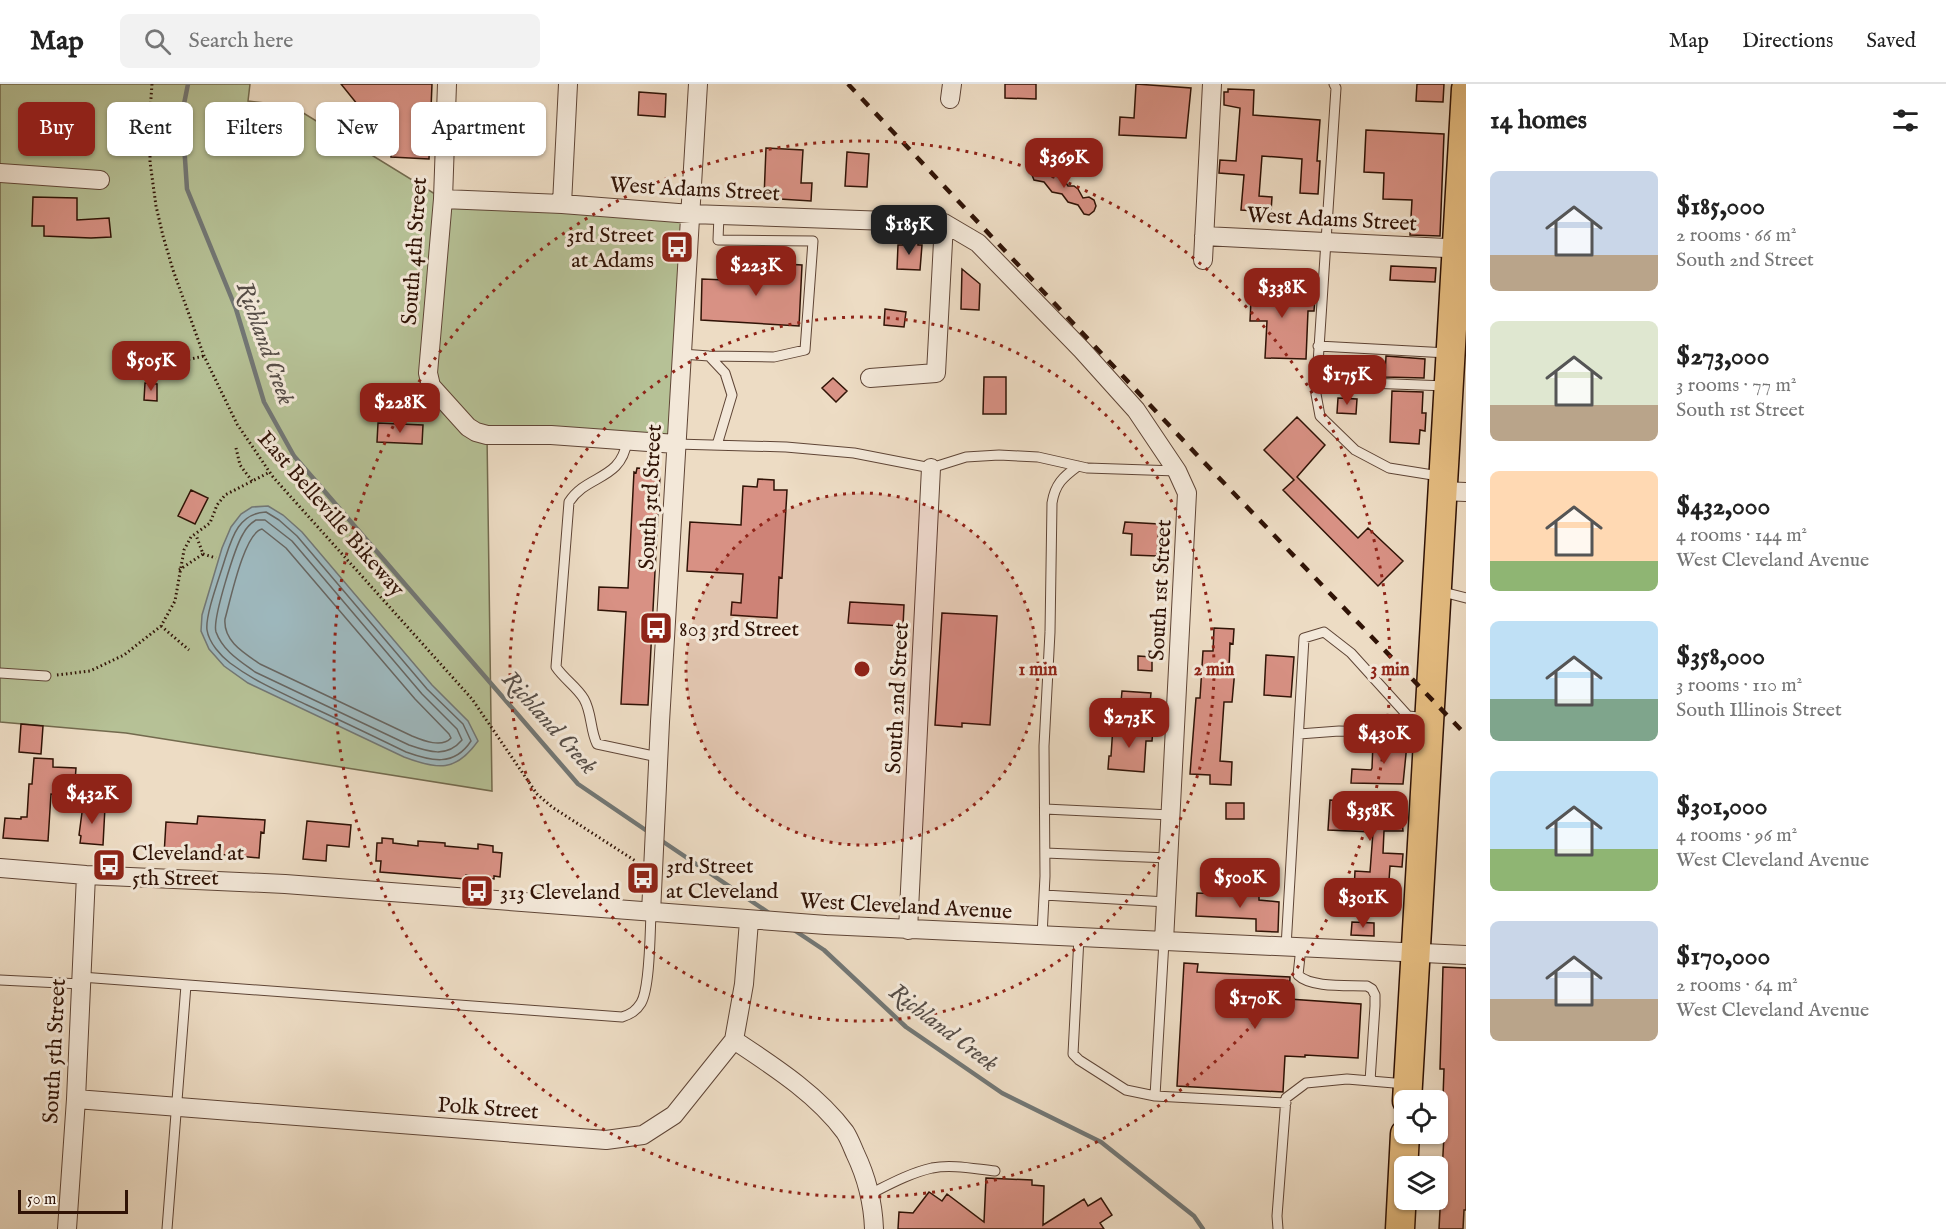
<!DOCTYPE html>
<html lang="en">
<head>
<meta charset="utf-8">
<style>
  :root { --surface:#fff; --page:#f2f2f2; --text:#222; --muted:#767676; --line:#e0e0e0; --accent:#8f2418 }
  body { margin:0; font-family:"IM FELL English",serif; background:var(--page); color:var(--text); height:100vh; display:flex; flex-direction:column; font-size:22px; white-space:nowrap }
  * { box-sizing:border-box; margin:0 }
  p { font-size:20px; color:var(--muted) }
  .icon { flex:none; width:33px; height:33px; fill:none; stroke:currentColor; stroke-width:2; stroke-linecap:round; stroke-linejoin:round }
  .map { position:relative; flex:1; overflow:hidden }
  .drawer { display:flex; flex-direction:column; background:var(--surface); width:480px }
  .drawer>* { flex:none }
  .hud { position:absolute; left:18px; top:18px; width:570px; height:54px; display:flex; gap:12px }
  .fabs { position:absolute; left:1394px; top:1006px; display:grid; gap:12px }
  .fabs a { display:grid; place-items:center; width:54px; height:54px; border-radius:9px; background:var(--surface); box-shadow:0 2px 4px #0004; font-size:30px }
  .scale { position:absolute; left:18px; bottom:15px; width:110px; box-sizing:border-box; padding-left:6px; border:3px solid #301306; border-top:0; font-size:16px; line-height:21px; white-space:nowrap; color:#301306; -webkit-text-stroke:4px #f3e8d9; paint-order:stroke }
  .price { position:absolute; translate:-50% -51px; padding:0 14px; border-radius:12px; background:var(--accent); color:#fff; font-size:20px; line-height:39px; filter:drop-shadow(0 2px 3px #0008) }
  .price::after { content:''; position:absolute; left:50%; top:36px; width:18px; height:14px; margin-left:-9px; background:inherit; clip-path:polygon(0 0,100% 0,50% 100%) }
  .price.selected { background:#222; color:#fff }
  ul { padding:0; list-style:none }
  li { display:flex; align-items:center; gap:18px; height:150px; padding:0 24px }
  li span { display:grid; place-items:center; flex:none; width:168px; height:120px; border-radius:9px; color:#555 }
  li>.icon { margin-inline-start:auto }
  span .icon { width:72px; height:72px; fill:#fffc; stroke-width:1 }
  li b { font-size:26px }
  h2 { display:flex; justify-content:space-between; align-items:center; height:72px; padding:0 24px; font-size:26px }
  .chip { padding:0 21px; border-radius:9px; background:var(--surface); box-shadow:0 2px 4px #0004; font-size:21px; line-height:54px }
  .chip.selected { background:var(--accent); color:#fff }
  header { display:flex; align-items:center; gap:36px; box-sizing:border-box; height:84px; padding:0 30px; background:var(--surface); border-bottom:2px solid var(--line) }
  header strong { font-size:28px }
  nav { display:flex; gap:33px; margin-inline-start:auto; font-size:21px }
  .search { width:420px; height:54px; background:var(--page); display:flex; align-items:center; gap:15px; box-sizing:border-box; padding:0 21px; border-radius:9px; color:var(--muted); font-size:22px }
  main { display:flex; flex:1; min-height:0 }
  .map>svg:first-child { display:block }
  .green { fill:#b6c196; stroke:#736a4e; stroke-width:1.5 }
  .water { fill:#9eb9bf; stroke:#727775; stroke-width:1.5 }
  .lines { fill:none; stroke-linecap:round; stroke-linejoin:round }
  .shore { stroke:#676662; stroke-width:1.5 }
  .stream { stroke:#727775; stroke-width:4.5 }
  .building { fill:#d89184; stroke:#301306; stroke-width:1.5 }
  .lane-casing { stroke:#5f4536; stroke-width:11 }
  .street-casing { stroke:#5f4536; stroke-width:20 }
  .primary-casing { stroke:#301306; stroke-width:31 }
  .path { stroke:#301306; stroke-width:3; stroke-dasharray:1.5 3; stroke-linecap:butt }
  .lane { stroke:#f3e8d9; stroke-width:9 }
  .street { stroke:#f3e8d9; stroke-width:18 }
  .primary { stroke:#e6be82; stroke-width:28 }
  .rail { stroke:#301306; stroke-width:4.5; stroke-dasharray:10 10; stroke-linecap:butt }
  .ring { fill:none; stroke:#8f2418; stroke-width:3; stroke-dasharray:3 6 }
  .labels { text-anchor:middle; stroke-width:6; stroke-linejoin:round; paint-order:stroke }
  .street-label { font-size:22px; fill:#301306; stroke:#f3e8d9 }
  .poi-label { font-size:22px; fill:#301306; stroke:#f3e8d9; text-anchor:start }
  .water-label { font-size:24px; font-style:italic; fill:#564d47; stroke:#f3e8d9 }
  .centre { fill:#8f2418; stroke:#f3e8d9; stroke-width:3 }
  .ring-label { font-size:18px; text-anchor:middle; font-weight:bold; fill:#8f2418; stroke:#f3e8d9; stroke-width:6; stroke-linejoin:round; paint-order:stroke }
</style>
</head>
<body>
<header>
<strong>Map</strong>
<div class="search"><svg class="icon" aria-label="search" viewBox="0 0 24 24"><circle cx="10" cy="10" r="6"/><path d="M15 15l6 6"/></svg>Search here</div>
<nav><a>Map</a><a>Directions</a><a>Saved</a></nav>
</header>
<main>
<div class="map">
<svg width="1466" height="1145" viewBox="0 0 1466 1145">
  <rect width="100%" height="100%" fill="#eddcc4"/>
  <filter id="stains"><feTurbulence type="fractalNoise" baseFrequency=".00333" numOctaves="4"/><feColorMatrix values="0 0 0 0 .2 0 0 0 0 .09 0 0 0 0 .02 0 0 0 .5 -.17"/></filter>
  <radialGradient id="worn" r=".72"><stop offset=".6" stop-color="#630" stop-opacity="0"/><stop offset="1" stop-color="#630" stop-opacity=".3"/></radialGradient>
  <path class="green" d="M0,0H250L248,17L292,22L443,115L685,129L676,360L487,351L492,707L126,649L0,638Z"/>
  <path class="water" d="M268,422L283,431L302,448L432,601L468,637L478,657C456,688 438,686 404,673L248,599L224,582L209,565L201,547L202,531L222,464L231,443L241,430L252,423Z"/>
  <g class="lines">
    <path class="shore" d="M266,428L279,436L297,452L427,605L463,640L471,657C454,683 431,677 406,668C373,652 340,636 307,621C280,608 254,597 230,579C221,572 209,559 207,546C205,531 220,492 225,475C232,453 239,429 266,428Z
      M256,436H265L292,457L422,610L457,645L462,656C447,674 429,668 409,661L255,588C240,577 223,567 216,548C212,536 235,463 243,450C246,444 251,439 256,436Z
      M262,445L286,464L415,615L449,650L451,654C442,664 424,657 412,652L260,580C244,569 223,557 225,535C230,518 244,449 262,445Z"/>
    <path class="stream" d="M188,0L182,30L187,105L236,225L264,318L294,372L578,700L650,749
      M659,755L772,831
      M794,846L824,866L906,943L1002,1009L1101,1058L1194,1132L1203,1145"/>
  </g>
  <path class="building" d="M341,0H432L429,75L391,73L392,37L370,36Z
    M1005,0H1036V15L1005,14Z
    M1136,0L1191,4L1186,54L1119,51L1120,33L1134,34Z
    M1417,0H1444L1443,18L1416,17Z
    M1228,5L1254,6L1253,31L1320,36L1317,77H1320L1318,110L1300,109L1302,75L1262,72L1259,112L1272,113L1271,128L1241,126L1244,91L1219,89L1220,76L1236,77L1240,24L1224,21V8H1228Z
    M639,8L666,10L665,33L638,31Z
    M1366,46L1444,50L1440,152L1410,151L1412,116L1383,115L1384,89L1364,88Z
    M766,64L803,66L801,99H812L811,117L764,114Z
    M847,68L869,70L867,103L845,102Z
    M1042,81L1047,84L1052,91L1063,94L1068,102H1074L1078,105L1083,114L1089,113L1094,116L1096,122L1094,127L1089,131L1084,130L1078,121L1068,118L1062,110L1052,108L1044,98L1034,96L1032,91L1033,86L1037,82Z
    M33,113L77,114V136L109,134L111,153L91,154L44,152V142H32Z
    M903,158H918V161H922L920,186L897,185L898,161H903Z
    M751,178L802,181L799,242L701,236L702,195L750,197Z
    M1391,182L1436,184L1435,198L1390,196Z
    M962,185L980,200L979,226L961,225Z
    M1252,196L1276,197L1275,206L1309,207V213H1315L1314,227H1308L1306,275L1265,274L1267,237H1250Z
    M885,225L906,228L904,243L884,241Z
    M1386,272L1425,275L1424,294L1385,293Z
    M984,293H1006V330H983Z
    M833,294L847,307L836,318L822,304Z
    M145,299L157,300V317L144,316Z
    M1392,307L1423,308L1422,329H1426L1425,347L1420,346L1419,360L1390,358Z
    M1338,314L1357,315L1356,330L1337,329Z
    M1297,333L1325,361L1297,393L1358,454L1368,444L1403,477L1378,502L1283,406L1294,396L1264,366Z
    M378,339L423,341L422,360L377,358Z
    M637,384L650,385V391L660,392L648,621L621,620L626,528L598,526L599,503L628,504L634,388L636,389Z
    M758,395L774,396V406H787L782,494L779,493L777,534L731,531L732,518L741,519L743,490L687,487L690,438L741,441L743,402L757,403Z
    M191,406L208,414L195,440L178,432Z
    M1125,438L1159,440L1157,472L1131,471L1132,450L1123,449Z
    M850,518L904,521L903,542L848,539Z
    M942,529L997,532L990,641L962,639V643L935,641Z
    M1214,544L1234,545L1233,560L1230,559L1229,585H1235L1232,618H1224L1220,677L1232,678L1231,701L1210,700V691L1190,690L1196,614H1200L1203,567H1213Z
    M1266,571L1294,573L1291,613L1264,611Z
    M1138,572L1152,573V587L1138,586Z
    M1122,607L1151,609L1150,620L1121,618Z
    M21,640L43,642L41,670L19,668Z
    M1113,642L1153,645L1152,657H1146L1144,688L1108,685L1109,672H1111Z
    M1373,658L1407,660L1403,700L1351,699L1352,685L1371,686L1372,684Z
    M34,674L53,675V683L76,684L74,712L51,710L48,757L3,754L5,734L21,735V733H27L29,700H32Z
    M1330,716L1352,718V728H1380V724L1401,725L1403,747H1384L1383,769L1403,770L1402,783L1390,782L1388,811L1354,808L1355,787L1370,788L1373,748L1328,746Z
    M1226,719H1244V735H1226Z
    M83,721L105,723L103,761L80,759L81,752L79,751Z
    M198,732L265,736L264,749L261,748L259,774L186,767V773L164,771L166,738L197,740Z
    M307,737L351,741L349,763L327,761L326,777L303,775Z
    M382,754L393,755V759L418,762V757L445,759V762L478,765V760L493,762V768L502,769L500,793L494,792V795L466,791L465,795L380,788L381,777H376L377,759H382Z
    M1197,809L1259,812V816L1279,818L1278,848L1256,847V835L1196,832Z
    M1352,838L1374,839V852L1351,851Z
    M1184,879L1198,880L1197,888L1290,893L1289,915L1361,920L1358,974L1305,971V973L1285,972L1283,1008L1177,1002Z
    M1443,883L1466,884V1126H1464L1463,1145H1439L1446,1014H1443L1444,985H1440Z
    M986,1094L1032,1096V1101L1044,1102L1043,1141L1084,1115L1088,1122L1101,1114L1112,1131L1100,1139L1104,1145H898L899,1128L913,1129L929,1108L942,1117L947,1110L984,1138Z"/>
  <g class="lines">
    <defs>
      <path id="lane" d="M1334,0L1336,4L1316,310L1320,332L1355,366L1389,384L1439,392
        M1318,262L1448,269
        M682,270L709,272L774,273L805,266L813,157L718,156L719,131
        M709,272L725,289L732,311L717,361
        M1316,297L1446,302
        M627,357C621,397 587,390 569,418L556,583C564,595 577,603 584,615C592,629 590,646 597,660L658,673
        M676,360L786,363L854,369L931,384L966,373L999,371L1038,373L1087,384L1177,387
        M1439,507L1466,514
        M0,589L46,592
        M1299,650L1339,647L1401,649L1408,632
        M1045,725L1171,731
        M1045,769L1169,774
        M1044,811L1167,818
        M1042,852L1045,792L1044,662L1050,548L1052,419C1055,400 1063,393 1078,382
        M1079,853L1073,970L1079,976L1126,1006L1155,1012
        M1164,857L1155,1012L1286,1019
        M1286,863L1304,554L1324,548L1351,569L1408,632L1428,634
        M1301,863L1298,891C1311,904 1348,901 1367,902L1372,905L1375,911V922L1370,997
        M81,893L622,933C631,930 636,927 641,919C650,904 650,849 651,829
        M0,896L81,900
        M870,1110C890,1100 910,1089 932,1084C952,1080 975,1085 995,1087
        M167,1145L186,901
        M1278,1145L1277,1132L1286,1014L1306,999L1347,995L1406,1000"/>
      <path id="street" d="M447,0L443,115L428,289L431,302L468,343L476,348L487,351H551L676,360
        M950,15L952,0
        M0,89L100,96
        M443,115L562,120L691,130L944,139L978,159L1082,266L1136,326L1177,387L1187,409L1164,857
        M562,120L568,0
        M1204,152L1466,165
        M1203,176L1212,0
        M870,294L936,289L944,139
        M1442,407L1466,408
        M0,784L86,791L285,800L826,841L1466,871
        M651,829L660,638L698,0
        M908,846L931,384
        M734,956C773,982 817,1010 845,1048C849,1054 852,1062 855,1069C867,1094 873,1117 874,1145
        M76,1015L606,1056L643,1051L674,1031L734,956L744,900L749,837
        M67,1145L76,1015L86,791"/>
      <path id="primary" d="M1407,1017L1466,5
        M1400,1145L1405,1050"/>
    </defs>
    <use href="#lane" class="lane-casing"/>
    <use href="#street" class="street-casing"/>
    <use href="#primary" class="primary-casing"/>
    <path class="path" d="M152,0L150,28V78L156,122L163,152L173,186L204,272L237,340L273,393L472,615L537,710L552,723L637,778
      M140,282L154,283L204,272
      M236,364L240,381L252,397
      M203,470L216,474
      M179,486L203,470L196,451
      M161,542L189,566
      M57,591L90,587L124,571L161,542L175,517L184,466L191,453L210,439L217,421L225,411L270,388"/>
    <use href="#lane" class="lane"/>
    <use href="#street" class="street"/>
    <use href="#primary" class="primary"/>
    <path class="rail" d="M848,0L1198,372L1466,651"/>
  </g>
  <circle cx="862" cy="585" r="176" fill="#8f2418" fill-opacity=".12"/>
  <g class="ring">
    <circle cx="862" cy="585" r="176"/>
    <circle cx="862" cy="585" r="352"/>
    <circle cx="862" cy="585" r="528"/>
  </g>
  <defs>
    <symbol id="bus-square" viewBox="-11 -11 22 22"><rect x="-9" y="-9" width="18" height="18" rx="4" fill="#8f2418" stroke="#f3e8d9"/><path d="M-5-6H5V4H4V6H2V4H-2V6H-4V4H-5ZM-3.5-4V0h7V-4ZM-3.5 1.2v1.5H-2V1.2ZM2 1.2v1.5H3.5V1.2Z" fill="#fff"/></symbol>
  </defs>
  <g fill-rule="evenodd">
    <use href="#bus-square" x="658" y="144" width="38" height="38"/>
    <use href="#bus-square" x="637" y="525" width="38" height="38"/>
    <use href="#bus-square" x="90" y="762" width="38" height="38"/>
    <use href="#bus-square" x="624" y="775" width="38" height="38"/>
    <use href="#bus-square" x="458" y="788" width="38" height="38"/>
  </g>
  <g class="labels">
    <g class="street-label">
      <text transform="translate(695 104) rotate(3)" y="8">West Adams Street</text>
      <text transform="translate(1332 134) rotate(3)" y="8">West Adams Street</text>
      <text transform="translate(413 167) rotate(-86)" y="8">South 4th Street</text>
      <text transform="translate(649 413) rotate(-87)" y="8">South 3rd Street</text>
      <text transform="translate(332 429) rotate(49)" y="8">East Belleville Bikeway</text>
      <text transform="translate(1159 506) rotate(-87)" y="8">South 1st Street</text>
      <text transform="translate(896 614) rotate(-87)" y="8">South 2nd Street</text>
      <text transform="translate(906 821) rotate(3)" y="8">West Cleveland Avenue</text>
      <text transform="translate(53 967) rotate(-87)" y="8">South 5th Street</text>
      <text transform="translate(488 1023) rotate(4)" y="8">Polk Street</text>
    </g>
    <g class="poi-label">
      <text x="654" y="158" text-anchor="end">3rd Street<tspan x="654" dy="25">at Adams</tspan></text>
      <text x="679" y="552">803 3rd Street</text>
      <text x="132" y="776">Cleveland at<tspan x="132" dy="25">5th Street</tspan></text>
      <text x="666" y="789">3rd Street<tspan x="666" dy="25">at Cleveland</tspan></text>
      <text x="500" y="815">313 Cleveland</text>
    </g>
    <g class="water-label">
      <text transform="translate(266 259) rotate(70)" y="8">Richland Creek</text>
      <text transform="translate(550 638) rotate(48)" y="8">Richland Creek</text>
      <text transform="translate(944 943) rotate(37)" y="8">Richland Creek</text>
    </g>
  </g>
  <circle cx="862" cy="585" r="9" class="centre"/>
  <g class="ring-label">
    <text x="1038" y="591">1 min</text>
    <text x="1214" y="591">2 min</text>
    <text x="1390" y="591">3 min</text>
  </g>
  <rect width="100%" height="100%" filter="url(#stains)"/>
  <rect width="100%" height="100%" fill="url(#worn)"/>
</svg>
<div class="fabs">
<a><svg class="icon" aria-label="locate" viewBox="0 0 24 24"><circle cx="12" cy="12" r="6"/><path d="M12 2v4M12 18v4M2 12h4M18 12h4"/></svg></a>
<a><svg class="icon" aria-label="layers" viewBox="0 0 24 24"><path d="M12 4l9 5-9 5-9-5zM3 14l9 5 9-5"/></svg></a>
</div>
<div class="scale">50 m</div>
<b class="price" style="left:1064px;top:105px">$369K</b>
<b class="price selected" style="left:909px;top:172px">$185K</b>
<b class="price" style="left:756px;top:213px">$223K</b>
<b class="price" style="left:1282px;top:235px">$338K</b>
<b class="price" style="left:151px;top:308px">$505K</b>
<b class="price" style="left:1347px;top:322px">$175K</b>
<b class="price" style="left:400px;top:350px">$228K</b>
<b class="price" style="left:1129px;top:665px">$273K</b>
<b class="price" style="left:1384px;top:681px">$430K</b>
<b class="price" style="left:92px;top:741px">$432K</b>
<b class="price" style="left:1370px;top:758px">$358K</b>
<b class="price" style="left:1240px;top:825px">$500K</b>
<b class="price" style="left:1363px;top:845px">$301K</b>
<b class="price" style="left:1255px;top:946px">$170K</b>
<div class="hud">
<a class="chip selected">Buy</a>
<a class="chip">Rent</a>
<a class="chip">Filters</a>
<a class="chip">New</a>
<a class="chip">Apartment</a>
</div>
</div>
<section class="drawer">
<h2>14 homes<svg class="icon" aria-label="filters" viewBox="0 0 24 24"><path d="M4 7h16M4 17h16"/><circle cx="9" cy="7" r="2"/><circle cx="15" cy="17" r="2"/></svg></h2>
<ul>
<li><span style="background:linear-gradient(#c9d6e8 70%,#b9a48a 0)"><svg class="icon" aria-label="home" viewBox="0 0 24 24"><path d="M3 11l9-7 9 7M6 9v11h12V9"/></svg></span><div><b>$185,000</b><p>2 rooms · 66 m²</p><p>South 2nd Street</p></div></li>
<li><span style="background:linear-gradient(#dfe7d0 70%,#b9a48a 0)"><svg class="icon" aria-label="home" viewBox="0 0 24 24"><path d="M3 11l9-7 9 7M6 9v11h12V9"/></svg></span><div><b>$273,000</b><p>3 rooms · 77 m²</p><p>South 1st Street</p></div></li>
<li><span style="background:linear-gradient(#ffd9b3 75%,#8fb573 0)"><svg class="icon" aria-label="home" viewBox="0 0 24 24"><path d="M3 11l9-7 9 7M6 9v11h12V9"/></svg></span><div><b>$432,000</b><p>4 rooms · 144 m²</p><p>West Cleveland Avenue</p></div></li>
<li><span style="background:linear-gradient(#bfe0f5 65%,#7fa58c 0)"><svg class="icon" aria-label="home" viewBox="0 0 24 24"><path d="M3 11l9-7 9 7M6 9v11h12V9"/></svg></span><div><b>$358,000</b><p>3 rooms · 110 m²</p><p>South Illinois Street</p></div></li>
<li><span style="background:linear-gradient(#bfe0f5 65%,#8fb573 0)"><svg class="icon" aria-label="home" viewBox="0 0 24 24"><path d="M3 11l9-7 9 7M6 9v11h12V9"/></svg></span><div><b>$301,000</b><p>4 rooms · 96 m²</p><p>West Cleveland Avenue</p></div></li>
<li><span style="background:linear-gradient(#c9d6e8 65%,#b9a48a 0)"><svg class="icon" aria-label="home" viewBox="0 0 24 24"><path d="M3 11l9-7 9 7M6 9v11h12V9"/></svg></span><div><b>$170,000</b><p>2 rooms · 64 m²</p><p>West Cleveland Avenue</p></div></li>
</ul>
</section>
</main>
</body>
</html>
